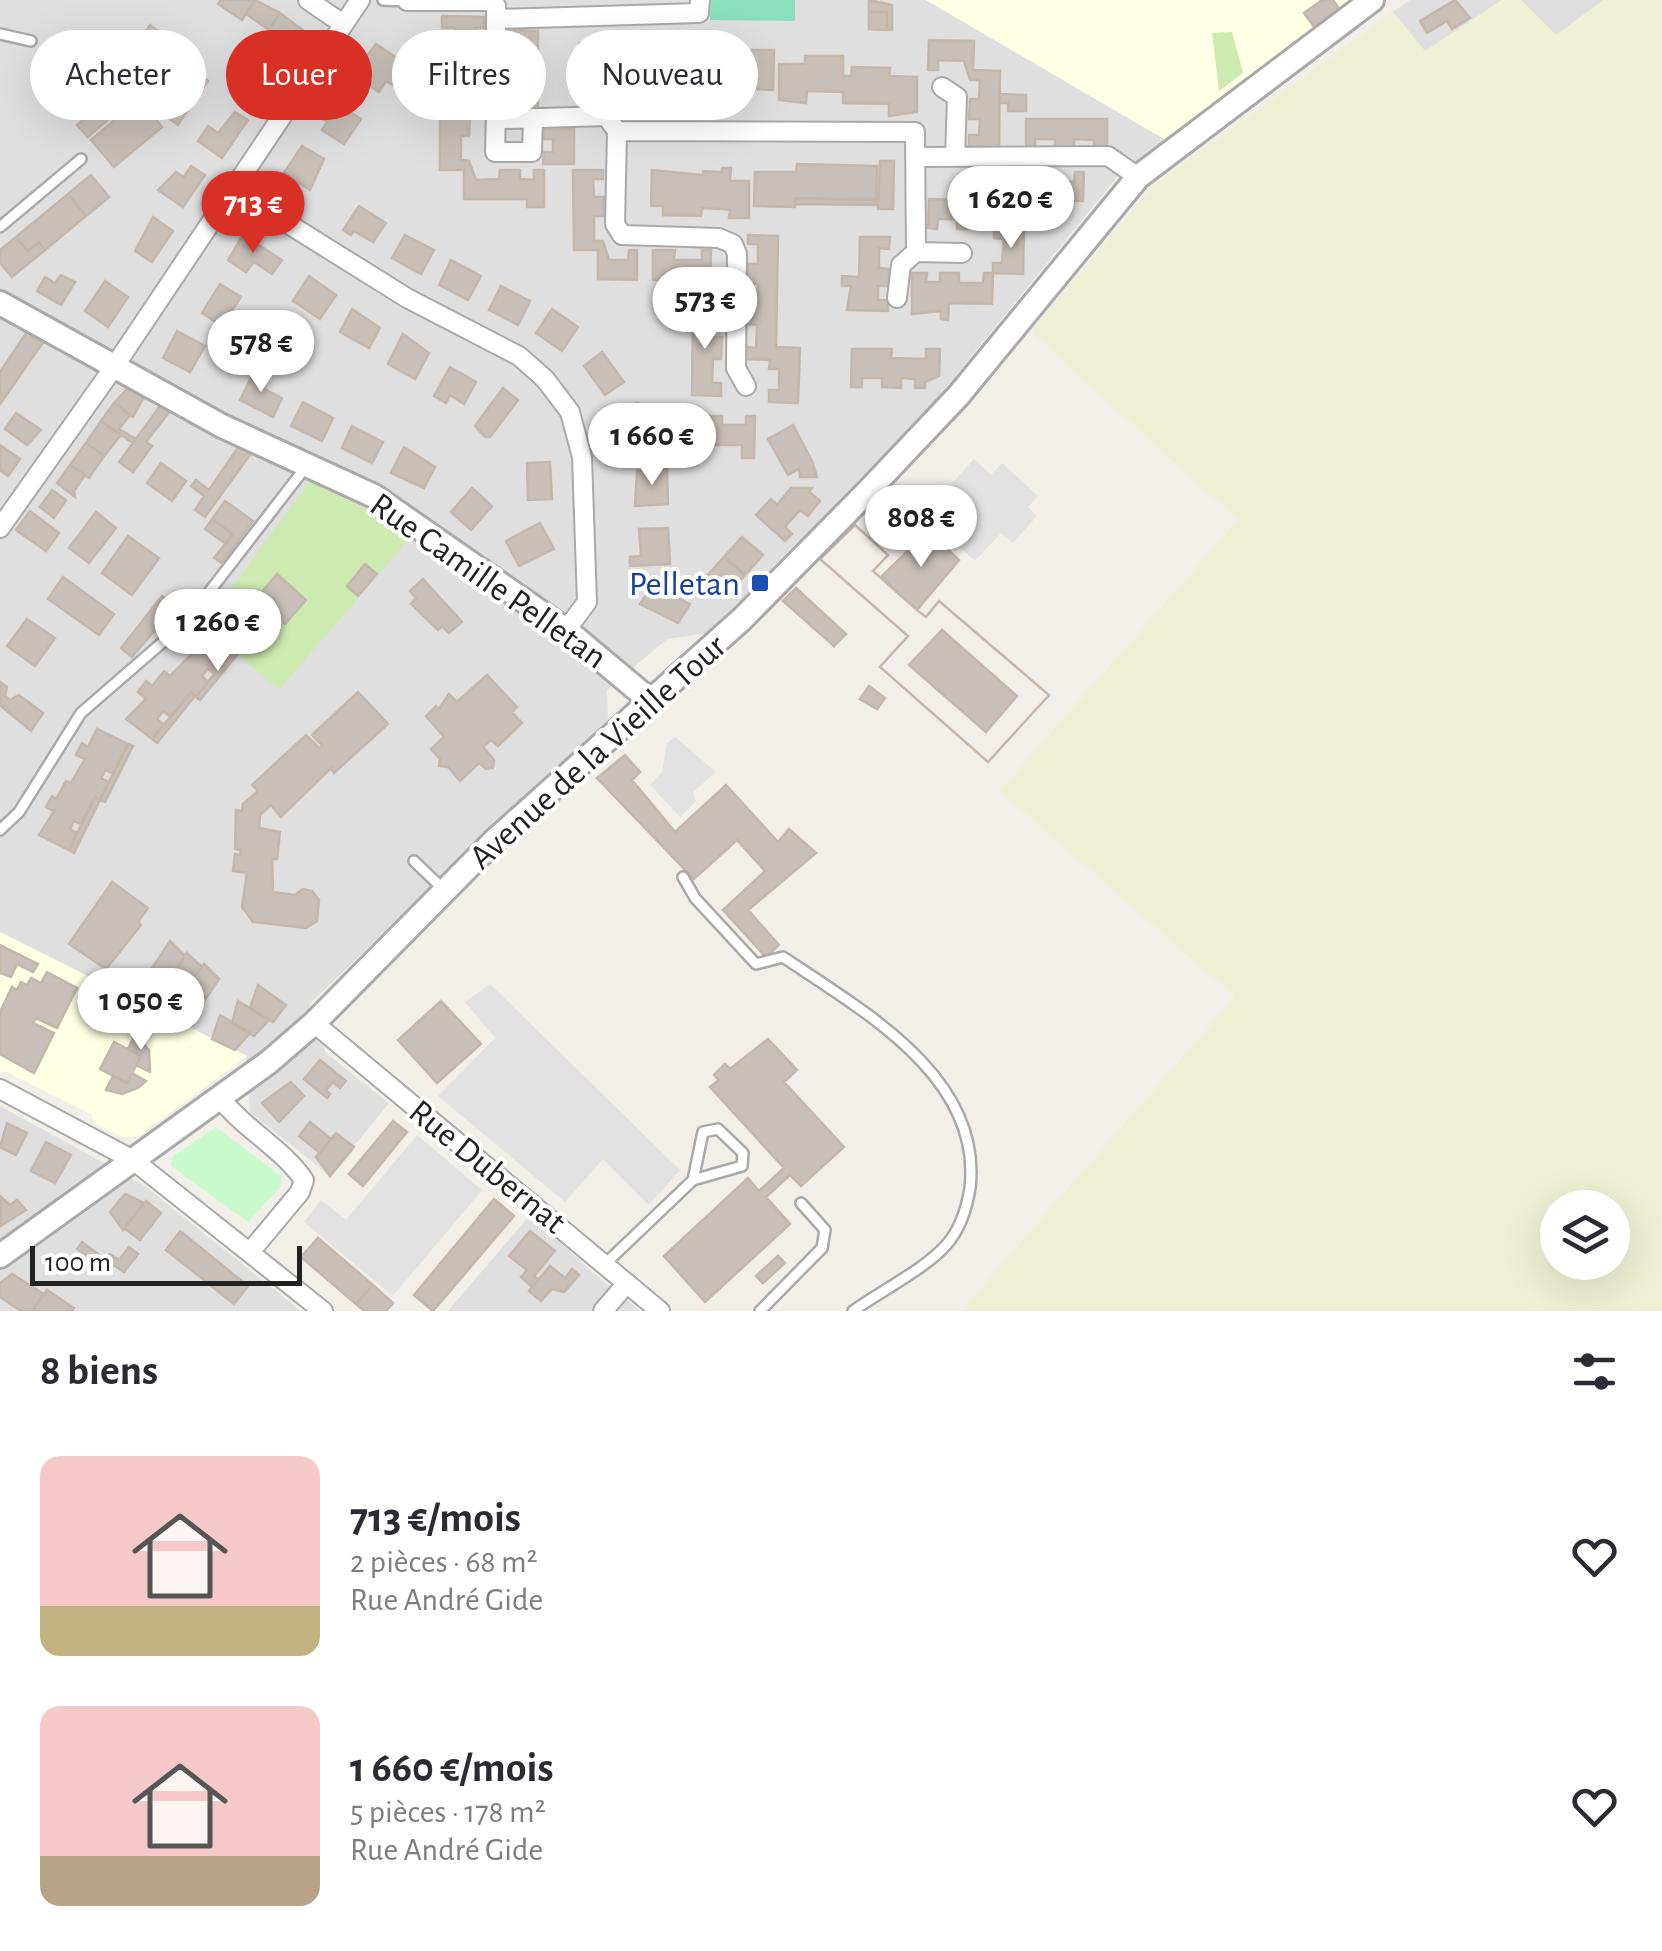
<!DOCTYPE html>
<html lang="fr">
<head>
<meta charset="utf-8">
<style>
  :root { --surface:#fff; --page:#f7f7f7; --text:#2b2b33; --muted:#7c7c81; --accent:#d93025 }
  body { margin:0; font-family:"Alegreya Sans",sans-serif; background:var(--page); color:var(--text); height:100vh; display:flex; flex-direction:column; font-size:38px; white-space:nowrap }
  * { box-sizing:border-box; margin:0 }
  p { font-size:32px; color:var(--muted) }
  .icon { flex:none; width:55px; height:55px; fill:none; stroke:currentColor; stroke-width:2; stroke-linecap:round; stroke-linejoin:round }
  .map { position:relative; height:1311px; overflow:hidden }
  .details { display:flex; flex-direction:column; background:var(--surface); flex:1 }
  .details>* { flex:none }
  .banner { position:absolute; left:30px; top:30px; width:1000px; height:90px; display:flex; gap:20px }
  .tools { position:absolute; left:1540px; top:1190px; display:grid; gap:20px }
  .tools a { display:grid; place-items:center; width:90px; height:90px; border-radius:50%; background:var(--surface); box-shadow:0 10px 40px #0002; font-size:50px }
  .scale { position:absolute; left:30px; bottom:25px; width:272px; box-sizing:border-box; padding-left:10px; border:5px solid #222; border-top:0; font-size:28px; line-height:35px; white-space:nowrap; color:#222; -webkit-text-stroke:8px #fff; paint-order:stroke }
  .price { position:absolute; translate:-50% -85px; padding:0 22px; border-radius:35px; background:#fff; color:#222; font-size:32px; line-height:65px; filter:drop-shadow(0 2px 5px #0008) }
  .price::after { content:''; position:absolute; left:50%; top:60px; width:30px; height:22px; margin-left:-15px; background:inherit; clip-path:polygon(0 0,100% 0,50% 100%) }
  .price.on { background:var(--accent); color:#fff }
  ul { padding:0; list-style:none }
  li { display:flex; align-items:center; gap:30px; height:250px; padding:0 40px }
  li span { display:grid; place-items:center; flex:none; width:280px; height:200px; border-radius:20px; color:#555 }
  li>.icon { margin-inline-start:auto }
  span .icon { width:120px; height:120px; fill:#fffc; stroke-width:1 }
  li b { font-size:42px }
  h2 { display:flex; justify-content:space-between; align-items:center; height:120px; padding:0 40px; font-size:42px }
  .pill { padding:0 35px; border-radius:45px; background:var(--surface); box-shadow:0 10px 40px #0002; font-size:35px; line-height:90px }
  .pill.on { background:var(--accent); color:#fff }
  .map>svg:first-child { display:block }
  .residential { fill:#e0dfdf }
  .education { fill:#ffffe5 }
  .farmland { fill:#eef0d5; fill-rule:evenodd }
  .grass { fill:#cdebb0 }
  .park { fill:#c8facc }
  .pitch { fill:#88e0be }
  .parking { fill:#e2e2e2 }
  .building { fill:#c7bfb8; stroke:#c4b6ab; stroke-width:2.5; fill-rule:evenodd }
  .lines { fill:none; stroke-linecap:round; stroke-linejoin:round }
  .service-casing { stroke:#a9a9a9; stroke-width:14 }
  .minor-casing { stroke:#a9a9a9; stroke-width:22 }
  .tertiary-casing { stroke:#a9a9a9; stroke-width:28 }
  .service { stroke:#fff; stroke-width:9 }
  .minor { stroke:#fff; stroke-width:18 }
  .tertiary { stroke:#fff; stroke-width:22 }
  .transit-dot { fill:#1a4fb4; stroke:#fff; stroke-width:4 }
  .labels { text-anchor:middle; stroke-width:8; stroke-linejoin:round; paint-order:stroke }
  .street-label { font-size:35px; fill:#222; stroke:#fff }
  .transit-label { font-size:35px; fill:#164399; stroke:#fff; text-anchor:end }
</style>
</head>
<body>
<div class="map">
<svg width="1662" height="1311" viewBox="0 0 1662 1311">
  <rect width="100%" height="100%" fill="#f2efe9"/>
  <path class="residential" d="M0,0H926L1164,139L1117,177L896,449L708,633L667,639L607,690L608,719L309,1004L326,1053L389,1103L330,1176L250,1112L247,1056L0,932Z
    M1410,0H1502L1425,52L1393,12Z
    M1521,0H1604L1556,35Z
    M0,1106L142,1184L301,1311H0Z
    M530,1215L592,1272L640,1311H448Z"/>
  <path class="education" d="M926,0H1354L1164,139Z
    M0,932L247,1056L137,1137H123L94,1123L92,1115L5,1071L0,1073Z"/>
  <path class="farmland" d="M1502,0H1521L1556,35L1604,0H1662V1311H961L1235,997L1000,791L1238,520L1031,332L1155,184L1393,12L1425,51ZM1558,1208H1612V1262H1558Z"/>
  <path class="grass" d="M1232,32L1243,73L1219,91L1212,33Z
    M310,480L413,534L279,690L204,626Z"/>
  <path class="park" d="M216,1127L281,1176V1186L248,1222L171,1166L172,1157Z"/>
  <path class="pitch" d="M711,0H795V21L710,20Z"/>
  <path class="parking" d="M974,459L991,475L1002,463L1038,496L1028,507L1037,516L1013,543L1001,533L975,561L924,515Z
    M675,737L716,772L693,792L696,801L680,817L650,785L662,772L667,743Z
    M490,984L680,1170L649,1205L603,1159L565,1202L438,1096L495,1038L465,1002Z
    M417,1135L482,1190L393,1296L304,1222L321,1200L346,1220Z"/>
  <path class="building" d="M221,0H255L242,20L218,4Z
    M255,0L280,13L269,30L246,14Z
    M869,0L892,5V30H887V12H869Z
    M1322,0H1333L1340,10L1315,28L1304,13Z
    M1455,0L1470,18L1452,29L1447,21L1427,33L1420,21Z
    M869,12H887V30L869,29Z
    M280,13L304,31L291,50L277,40L273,45L263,38Z
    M442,16L484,17V28H475V48H484V68H475V82H484V91H470V99H460V117H470L469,136H461V160L469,161L476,180L499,179L500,170H520V179L534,180V170H544V207H527V199H464V170H440V91H455V57H441L442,49H455V28H442Z
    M150,25L168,38L137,82L119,69Z
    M508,30L538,31V106H508V96H518V78H508V58H518V40H509Z
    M304,31L310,36L291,65L271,50L277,40L291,50Z
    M929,40L974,41L973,70L1000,71L999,147H969V135H979L980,119H969L970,99H979L980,80H970L964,61L938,60V70H928Z
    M579,43H603L602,63L621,64H628V55L674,60V51H694V58L733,59L734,50H774L773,90L733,88V97H693V87L674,86V98H666V90L629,89V100L620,101L619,97L601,96V89L579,88Z
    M376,44L406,64L393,85L386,81L379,92L352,75Z
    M171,46L188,58L157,102L140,89Z
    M805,56H843V76H851L852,67L890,68L889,76L917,77V112L889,116V104L843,103V92L807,91L806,103L779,100V64H805Z
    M191,68L208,81L178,125L160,112Z
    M999,94L1026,95V111H1008V103H999Z
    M106,100L117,112L88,137L77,125Z
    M332,100L361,119L344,144L322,130L327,122L321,118Z
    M132,105L144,119L151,113L162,127L114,167L91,140Z
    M235,112L248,120L222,158L198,141L208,126L218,133Z
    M1026,119H1107V148H1094V140L1074,139V148H1055V139H1035V147L1026,148Z
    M574,129V164H543L544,152H553V139H544L543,130Z
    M302,146L324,159L310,190L284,173Z
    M880,161H894L893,209H878Z
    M797,164L877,166L876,200L795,198V207L754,206L755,172H796Z
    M191,166L205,175L183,207L158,190L176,172L184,177Z
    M722,168H731L730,181H749V218H729L730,210L722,209L702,208L701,216L663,215V206H651L652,170L703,175V171L722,172Z
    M573,170H603V179H593L594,197H604V216H594V241H603L609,260H628L629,250H637V280L598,279V250H574Z
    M969,171H981L980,180L999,181L1000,171H1018L1017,181H1036V172H1056V181L1074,182L1075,172H1084L1083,201L1009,200V209L968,208V229H957V219H938L937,229L928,228L929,199L959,200V187H969Z
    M91,175L109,197L86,216L68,194Z
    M68,194L86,216L45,250L39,242L28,251L16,237Z
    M795,198L876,200V205L795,204Z
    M359,206L386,223L373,242L354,231L351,235L343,230Z
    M153,217L173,231L152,262L135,251Z
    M994,229H1024L1023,274L993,273V263H1002L1004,239L994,238Z
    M243,235L282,260L272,274L254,262L246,272L228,260Z
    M405,235L434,250L421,274L392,258Z
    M748,235L778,236L776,347L800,348L798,403L769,402V390H779V369H769L770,360L746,359V347L756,348L757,325L747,324V303H757L758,284H747L748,264H758V244H748Z
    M16,237L28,251L39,242L45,250L12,277L0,263V250Z
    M860,237H890L889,249L879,248V268L889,269V286H878V300H888V311L847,310L851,286H842V276L859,277Z
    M653,250H675L674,260H702V250H711L710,280H653Z
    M451,260L481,276L468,300L439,285Z
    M912,273H927L926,282H940V273H959V283H983L984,273H993L992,304L949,303L948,320L941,319V311L912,314Z
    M61,275L75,282L61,305L37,291L45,277L55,283Z
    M309,276L336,295L320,319L293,301Z
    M105,281L128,297L108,327L85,311Z
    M220,284L241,297L222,326L202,313Z
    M501,286L530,301L518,325L489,310Z
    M693,308H723L722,318H713V337H722L721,359H713L712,383H721V396L692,395Z
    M352,309L380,328L369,348L340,332Z
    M552,309L578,327L562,351L536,333Z
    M177,331L205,346L190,372L163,358Z
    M27,332L44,341L0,404V372Z
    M403,334L429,353L415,379L388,364Z
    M852,349H892L891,358L926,359V349H940L939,376L925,382V388H915V379L901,378V388L882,387V378H862V387H851Z
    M602,352L624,382L605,395L584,366Z
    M450,367L476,382L464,404L450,395L446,403L434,396Z
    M256,368L268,375L262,388L282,398L273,417L240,400Z
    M129,387L144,397L133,417L114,403Z
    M503,388L518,400L490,437H485L475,426Z
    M303,402L333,418L322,441L291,426Z
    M114,403L130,415L119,429L136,439L133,443L101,421Z
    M637,403L642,426L656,423V439L620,452L614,425L618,424L616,413Z
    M160,406L170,411L146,442L152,446L133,472L119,462Z
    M16,413L41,430L27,445L5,429Z
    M692,416H722V425H746V416H755L754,458H742V445H709V439H692Z
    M101,421L121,435L104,456L86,443Z
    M793,425L812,461L817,477H800L799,469L788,475L768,439Z
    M352,426L383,442L372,463L342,448Z
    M86,443L104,456L89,478L70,465Z
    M0,445L20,459L8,476L0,470Z
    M239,446L252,452L205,517L195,510L204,496L191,486L196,480L209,490Z
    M404,447L435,467L424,488L391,473Z
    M550,462L552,499L528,500L527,463Z
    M161,463L186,481L172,501L147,483Z
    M70,465L85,475L74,491L75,497L57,483Z
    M667,469L668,504L635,506L637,471Z
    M472,488L492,506L471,530L451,512Z
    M791,488H812L809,492L820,501L808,516L800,510L785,527L792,534L785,541L756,515L771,499L777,505Z
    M52,490L66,500L54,518L40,507Z
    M225,501L253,521L222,563L214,558L233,534L212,519Z
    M30,511L59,533L46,551L16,530Z
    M96,512L116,528L89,563L69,548Z
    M212,519L233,534L226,544L205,529Z
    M540,523L554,549L519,566L506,541Z
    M855,525L888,555L873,571L917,610L926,617L939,601L1049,695L988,762L880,667L908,636L820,559ZM942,630L1017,696L986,732L909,665Z
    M855,525L888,555L873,571L917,610L926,617L939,601L1049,695L988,762L880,667L908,636L820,559Z
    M668,528L670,564L630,566V557L641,556L639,529Z
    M928,531L959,560L917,610L881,577Z
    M128,536L159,558L132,595L102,573Z
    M742,537L763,555L745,575L724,557Z
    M724,557L745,575L728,595L707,576Z
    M365,564L377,574L358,596L347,586Z
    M277,574L306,600L285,624L256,599Z
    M63,577L114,614L99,635L48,599Z
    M423,579L462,622L449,633L442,626L438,630L411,604L416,598L410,591Z
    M652,586L690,604L678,623L640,604Z
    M796,588L846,634L834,646L783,601Z
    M162,596L175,607L132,657L121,648Z
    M27,619L55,638L35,666L7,646Z
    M208,629L233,650L215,674L208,669L202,676L208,682L196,697L191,692L171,717L163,711L157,719L164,725L152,739L126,719L146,699L138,692L146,681L152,686L164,671L170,676L191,655L182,648L189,638L196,643Z
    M233,650L238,654L200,700L196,697Z
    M487,675L517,707L512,712L522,723L498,746L491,740L483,747L494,760L493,768L486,769L479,763L460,781L448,767L439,766L440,759L431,749L444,737L426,716L436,706L439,709L449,694L457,702Z
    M0,682L7,687L5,696L10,700L19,695L43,713L31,731L0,705Z
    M869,686L885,698L877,709L860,699Z
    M191,692L195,696L157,743L152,739Z
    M358,692L388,724L334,773L331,768L281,817L271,805L260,815L259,828L280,832L277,859H272L273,892L295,895L303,889L312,891L319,900L317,921L306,928L253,922L242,907L247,873L233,871L235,854L240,855L241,850L235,849L236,810L242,811L243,804L258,791L252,785L306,735L319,748L322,745L312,735Z
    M97,729L128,744L113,774L106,770L101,778L109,782L100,800L95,797L81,824L74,821L70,829L77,833L69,850L39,835L54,811L46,807L52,796L56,799L66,781L71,783L85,759L76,755L82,743L88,747Z
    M128,744L133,746L105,802L100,800Z
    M625,755L640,772L632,780L675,832L726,785L778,842L789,829L816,853L748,910L779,945L766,957L723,910L765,871L737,840L694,879L597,778Z
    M95,797L100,800L74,853L69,850Z
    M112,882L148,908L138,922L141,925L106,969L69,944Z
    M170,941L185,956L171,977L163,972L160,976L151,970Z
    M0,945L38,964L33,972L17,964L11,977L0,973Z
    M187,953L202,967L187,989L180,983L177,988L168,982Z
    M204,964L219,979L205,1000L197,994L194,999L184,993Z
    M47,972L77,988L57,1028L36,1018L33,1023L54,1033L34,1073L0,1054V1012L12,987L17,990L21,982L27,985L31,978L41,983Z
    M258,985L286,1005L273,1022L250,1008Z
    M238,1001L269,1020L254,1036L232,1023Z
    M441,1001L481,1044L437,1083L398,1040Z
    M220,1015L250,1033L235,1050L212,1039Z
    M135,1035L149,1050L150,1072L136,1065L141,1056L128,1049Z
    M768,1039L797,1070L784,1082L844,1147L801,1186L790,1175L766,1197L790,1224L705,1302L664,1256L748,1178L759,1191L784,1168L710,1087L719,1080L714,1075L725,1064L730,1069Z
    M114,1042L141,1056L127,1083L100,1069Z
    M320,1060L346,1081L340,1088L333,1082L326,1090L330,1094L327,1098L304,1079Z
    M132,1073L146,1081L138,1088L122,1094L106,1090L113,1076L127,1083Z
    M291,1082L304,1096L279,1122L262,1103Z
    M393,1121L407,1132L363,1186L349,1174Z
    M310,1122L331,1139L320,1153L299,1136Z
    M7,1123L27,1133L16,1155L0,1147Z
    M336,1133L354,1147L330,1176L316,1157Z
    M46,1142L71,1155L55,1183L31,1171Z
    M125,1194L144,1203L123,1230L110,1212Z
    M0,1196L10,1205L17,1200L26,1210L1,1226Z
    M494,1199L514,1216L433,1311L414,1295Z
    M146,1201L161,1213L140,1240L124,1228Z
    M180,1231L248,1286L234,1304L166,1250Z
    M530,1231L555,1251L534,1276L539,1280L532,1287L521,1277L527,1270L509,1256Z
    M318,1238L373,1285L356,1304L301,1257Z
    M82,1242L106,1260L102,1266L77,1249Z
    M129,1247L138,1254L124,1272L106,1260L110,1254L119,1260Z
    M778,1256L785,1263L763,1283L756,1276Z
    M550,1266L565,1278L572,1269L579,1275L564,1292L552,1289L541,1301L529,1291Z
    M12,1274L44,1294L32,1311H21L0,1297V1283Z
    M373,1285L393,1303L386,1311H364L356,1304Z
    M47,1290L74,1308L72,1311H32Z"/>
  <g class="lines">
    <defs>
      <path id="service" d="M383,0L407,1
        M0,34L31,41
        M0,227L81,159
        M0,830L19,812L81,713L186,622L305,468
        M414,861L443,889
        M683,877L695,898L756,964L783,957C863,1011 983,1077 970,1188C967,1207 960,1229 947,1244C927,1268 879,1292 853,1311
        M605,1264L693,1180L742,1166L743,1153L718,1129L703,1132L693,1180
        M760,1311L822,1248L825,1230L801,1203"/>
      <path id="minor" d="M308,0L343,24
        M407,1H490L496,6V113L504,119L606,116L617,131L915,132L916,252L962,253
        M496,19L699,13L700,0
        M942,87L957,97L955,157
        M496,113L495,152H532L533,118
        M617,131L615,224L622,235L719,238L733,244L737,254L736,368L746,386
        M917,157L1108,156L1138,177
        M234,190L407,298L519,356L545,379L570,412L582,457L587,602L566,630
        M897,298L901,265L916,252
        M0,528L114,367L360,0
        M314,1023L660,1311
        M0,1089L133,1160L323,1311
        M220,1098C244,1129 282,1148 304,1180L300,1192L250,1252
        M603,1311L627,1283"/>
      <path id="tertiary" d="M0,303L222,426L374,496L566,630L652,702
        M0,1256L269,1062L314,1023L494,841L742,619L869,490L958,396L1138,177L1372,0"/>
    </defs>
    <use href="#service" class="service-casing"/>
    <use href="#minor" class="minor-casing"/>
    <use href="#tertiary" class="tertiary-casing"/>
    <use href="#service" class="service"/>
    <use href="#minor" class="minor"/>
    <use href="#tertiary" class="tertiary"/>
  </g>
  <rect class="transit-dot" x="750" y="573" width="20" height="20" rx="5"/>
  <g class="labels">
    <g class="street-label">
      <text transform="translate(489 580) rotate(35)" y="12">Rue Camille Pelletan</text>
      <text transform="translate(597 751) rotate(-42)" y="12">Avenue de la Vieille Tour</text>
      <text transform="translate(488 1166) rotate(39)" y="12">Rue Dubernat</text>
    </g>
    <g class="transit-label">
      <text x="740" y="595">Pelletan</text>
    </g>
  </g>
</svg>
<div class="tools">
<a><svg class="icon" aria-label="layers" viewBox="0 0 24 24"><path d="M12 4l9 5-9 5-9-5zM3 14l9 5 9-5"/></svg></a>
</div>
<div class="scale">100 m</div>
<b class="price" style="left:1011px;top:251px">1 620 €</b>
<b class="price on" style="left:253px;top:256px">713 €</b>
<b class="price" style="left:705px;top:352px">573 €</b>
<b class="price" style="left:261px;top:395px">578 €</b>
<b class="price" style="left:652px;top:488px">1 660 €</b>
<b class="price" style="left:921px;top:570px">808 €</b>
<b class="price" style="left:218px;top:674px">1 260 €</b>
<b class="price" style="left:141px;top:1053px">1 050 €</b>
<div class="banner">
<a class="pill">Acheter</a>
<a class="pill on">Louer</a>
<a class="pill">Filtres</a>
<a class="pill">Nouveau</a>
</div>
</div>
<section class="details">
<h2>8 biens<svg class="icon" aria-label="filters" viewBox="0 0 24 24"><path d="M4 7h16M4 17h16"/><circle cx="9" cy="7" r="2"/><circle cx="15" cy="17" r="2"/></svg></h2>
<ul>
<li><span style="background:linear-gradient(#f6c9c9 75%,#c2b280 0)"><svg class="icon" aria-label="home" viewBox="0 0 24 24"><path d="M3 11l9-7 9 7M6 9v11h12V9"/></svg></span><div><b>713 €/mois</b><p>2 pièces · 68 m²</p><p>Rue André Gide</p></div><svg class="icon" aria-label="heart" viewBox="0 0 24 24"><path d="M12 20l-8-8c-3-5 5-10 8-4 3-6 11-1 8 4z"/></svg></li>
<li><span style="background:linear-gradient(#f6c9c9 75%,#b9a48a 0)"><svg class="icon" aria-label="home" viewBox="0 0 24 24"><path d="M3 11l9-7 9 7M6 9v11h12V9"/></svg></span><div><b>1 660 €/mois</b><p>5 pièces · 178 m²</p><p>Rue André Gide</p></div><svg class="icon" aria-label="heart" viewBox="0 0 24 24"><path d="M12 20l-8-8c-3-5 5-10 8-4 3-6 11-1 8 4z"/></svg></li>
</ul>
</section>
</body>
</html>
